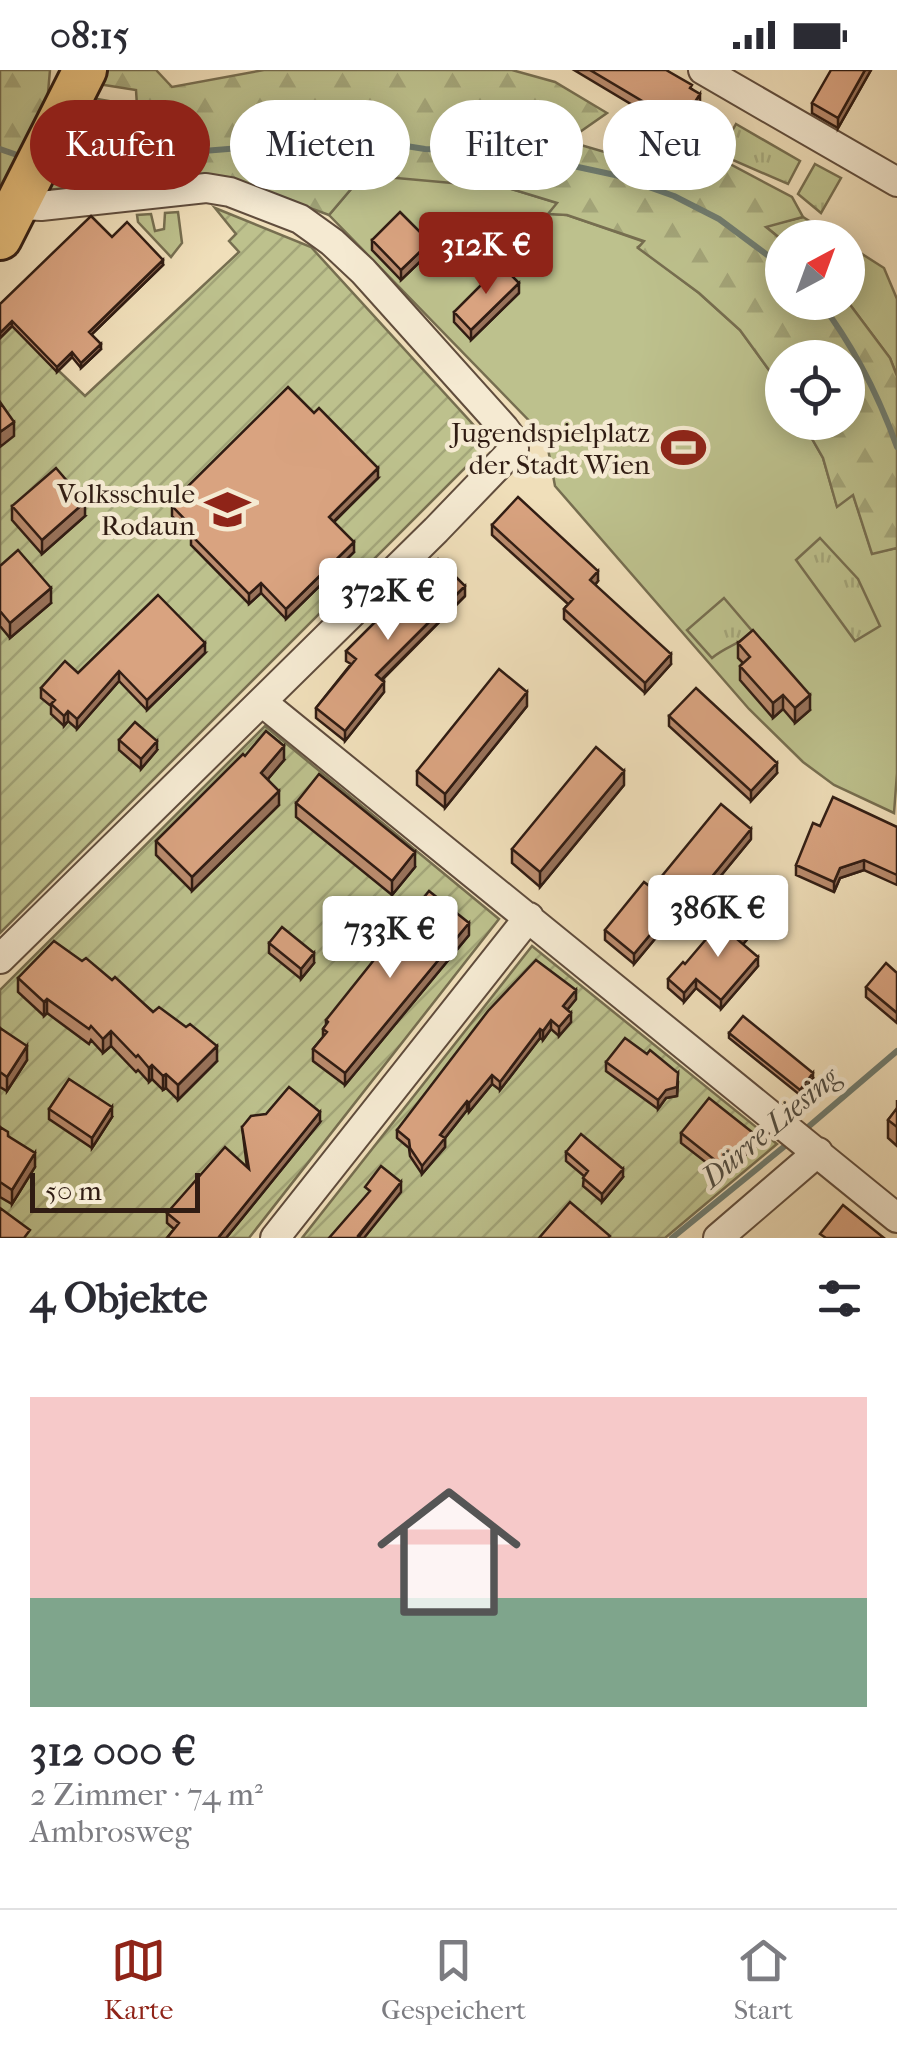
<!DOCTYPE html>
<html lang="de">
<head>
<meta charset="utf-8">
<style>
  :root { --surface:#fff; --page:#f2f2f3; --text:#2b2b33; --muted:#7c7c81; --line:#e1e1e2; --accent:#8f2418 }
  body { margin:0; font-family:"IM FELL French Canon",serif; background:var(--page); color:var(--text); height:100vh; display:flex; flex-direction:column; font-size:38px; white-space:nowrap }
  * { box-sizing:border-box; margin:0 }
  p { font-size:32px; color:var(--muted) }
  .icon { flex:none; width:55px; height:55px; fill:none; stroke:currentColor; stroke-width:2; stroke-linecap:round; stroke-linejoin:round }
  .map { position:relative; height:1168px; overflow:hidden }
  .drawer { display:flex; flex-direction:column; background:var(--surface); flex:1 }
  .drawer>* { flex:none }
  .banner { position:absolute; left:30px; top:30px; width:838px; height:90px; display:flex; gap:20px }
  .needle { width:65px; rotate:41deg }
  .controls { position:absolute; left:765px; top:150px; display:grid; gap:20px }
  .controls a { display:grid; place-items:center; width:100px; height:100px; border-radius:50%; background:var(--surface); box-shadow:0 5px 25px #0003; font-size:50px }
  .scale { position:absolute; left:30px; bottom:25px; width:170px; box-sizing:border-box; padding-left:10px; border:5px solid #301c13; border-top:0; font-size:28px; line-height:35px; white-space:nowrap; color:#301c13; -webkit-text-stroke:8px #f5ead2; paint-order:stroke }
  .price { position:absolute; translate:-50% -85px; padding:0 22px; border-radius:10px; background:#fff; color:#222; font-size:32px; line-height:65px; filter:drop-shadow(0 2px 5px #0008) }
  .price::after { content:''; position:absolute; left:50%; top:60px; width:30px; height:22px; margin-left:-15px; background:inherit; clip-path:polygon(0 0,100% 0,50% 100%) }
  .price.current { background:var(--accent); color:#fff }
  ul { padding:0; list-style:none }
  li { display:grid; align-content:center; gap:20px; height:530px; padding:0 30px }
  li span { display:grid; place-items:center; height:310px; border-radius:0px; color:#555 }
  li>.icon { margin-inline-start:auto }
  span .icon { width:180px; height:180px; fill:#fffc; stroke-width:1 }
  li b { font-size:42px }
  h2 { display:flex; justify-content:space-between; align-items:center; height:120px; padding:0 30px; font-size:42px }
  .chip { padding:0 35px; border-radius:45px; background:var(--surface); box-shadow:0 5px 25px #0003; font-size:35px; line-height:90px }
  .chip.current { background:var(--accent); color:#fff }
  .status { display:flex; justify-content:space-between; align-items:center; height:70px; padding:0 50px; background:var(--surface); direction:ltr }
  .status svg { height:28px; fill:currentColor }
  .menu { display:flex; justify-content:space-around; align-items:center; height:140px; border-top:2px solid var(--line); background:var(--surface); font-size:28px; color:var(--muted) }
  .menu a { display:grid; justify-items:center; gap:5px }
  .menu .current { color:var(--accent) }
  .map>svg:first-child { display:block }
  .grass { fill:#bdc18d; stroke:#766e50; stroke-width:2.5 }
  .forest { fill:url(#forest-firs); stroke:#766e50; stroke-width:2.5 }
  .park { fill:url(#park-tufts); stroke:#766e50; stroke-width:2.5 }
  .garden { fill:url(#garden-furrows); stroke:#766e50; stroke-width:2.5 }
  .lines { fill:none; stroke-linecap:round; stroke-linejoin:round }
  .stream { stroke:#707d71; stroke-width:6 }
  .minor-casing { stroke:#604d3d; stroke-width:32 }
  .primary-casing { stroke:#301c13; stroke-width:48 }
  .minor { stroke:#f5ead2; stroke-width:28 }
  .primary { stroke:#e8c07d; stroke-width:42 }
  .wall { fill:#bb8c6e; stroke:#301c13; stroke-width:2.5 }
  .shaded-wall { fill:#98725a; stroke:#301c13; stroke-width:2.5 }
  .building { fill:#d9a380; stroke:#301c13; stroke-width:2.5 }
  .labels { text-anchor:middle; stroke-width:9; stroke-linejoin:round; paint-order:stroke }
  .poi-label { font-size:28px; fill:#301c13; stroke:#f5ead2; text-anchor:end }
  .water-label { font-size:30px; font-style:italic; fill:#504c42; stroke:#f5ead2 }
</style>
</head>
<body>
<div class="status"><b>08:15</b><svg viewBox="0 0 49 12"><path d="M0 12V9h3v3zM5 12V6h3v6zM10 12V3h3v9zM15 12V0h3v12zM26 1h20v11H26zM47 4h2v5h-2z"/></svg></div>
<div class="map">
<svg width="897" height="1168" viewBox="0 0 897 1168">
  <defs>
    <pattern id="forest-firs" width="22" height="20" patternUnits="userSpaceOnUse" patternTransform="scale(2.5)"><rect width="22" height="20" fill="#bdc18d"/><path d="M5 1l3.5 6h-7zM16 11l3.5 6h-7z" fill="#a3a579"/></pattern>
    <pattern id="park-tufts" width="24" height="20" patternUnits="userSpaceOnUse" patternTransform="scale(2.5)"><rect width="24" height="20" fill="#bdc18d"/><path d="M3 7l-1-3M5 7V3M7 7l1-3M15 17l-1-3M17 17v-4M19 17l1-3" fill="none" stroke="#a3a579"/></pattern>
    <pattern id="garden-furrows" width="10" height="10" patternUnits="userSpaceOnUse" patternTransform="scale(2.5)"><rect width="10" height="10" fill="#bdc18d"/><path d="M-1 1l2-2M0 10L10 0M9 11l2-2" fill="none" stroke="#a3a579"/></pattern>
  </defs>
  <rect width="100%" height="100%" fill="#f0dfba"/>
  <filter id="stains"><feTurbulence type="fractalNoise" baseFrequency=".002" numOctaves="4"/><feColorMatrix values="0 0 0 0 .2 0 0 0 0 .09 0 0 0 0 .02 0 0 0 .5 -.17"/></filter>
  <radialGradient id="worn" r=".72"><stop offset=".6" stop-color="#630" stop-opacity="0"/><stop offset="1" stop-color="#630" stop-opacity=".3"/></radialGradient>
  <path class="grass" d="M373,104L508,118L558,133L550,144L567,145L645,172L638,177L699,223L740,260L782,318V352L803,353L823,388L837,436L853,424L872,483L897,478V703L894,743L834,715L803,692L749,639L555,416L546,368L329,145L363,105Z
    M178,142L182,173L171,187L138,152L137,145L151,144L155,161L164,159L165,143Z
    M803,147L835,167L782,168V170L765,156Z
    M848,175L884,198L897,229V306L890,288L848,232Z"/>
  <path class="forest" d="M0,0H50L47,34L7,115H0Z
    M105,0H156L172,17L264,0H512L555,12L607,43L567,71L690,107L696,76L792,127L803,147L766,157L782,170V232H848L890,288L897,306V478L872,484L853,425L837,437L823,388L803,353L848,352V288H782V318L740,260L699,223L638,178L644,171L567,145L548,144L557,133L508,118L363,105L329,145L244,114L207,105L47,120L91,28L137,36L136,20L98,14Z"/>
  <path class="park" d="M736,54L800,91L788,114L719,84Z
    M815,94L841,108L821,143L798,124Z
    M820,468L858,509L880,556L855,571L796,490Z
    M724,528L753,562C740,574 725,577 712,588L687,560Z"/>
  <path class="garden" d="M215,138L311,177L490,373L0,863V268L12,256L85,326L239,182L229,171L236,164Z
    M265,656L499,849L249,1168H0V920Z
    M532,876L777,1074L665,1168H302Z"/>
  <g class="lines">
    <path class="stream" d="M0,79L23,87
      M54,93L328,71H374L425,79L513,83L615,105L674,126L719,149L782,196
      M820,232C855,278 878,324 897,377
      M801,1063L897,981
      M672,1168L791,1071"/>
    <defs>
      <path id="minor" d="M703,0L897,112
        M262,632L897,1148
        M0,889L436,460L514,379L513,370L504,358L363,201L332,172L300,149L230,122L206,118L41,136L19,135
        M275,1168L529,847
        M718,1168L818,1082"/>
      <path id="primary" d="M0,168L85,0"/>
    </defs>
    <use href="#minor" class="minor-casing"/>
    <use href="#primary" class="primary-casing"/>
    <use href="#minor" class="minor"/>
    <use href="#primary" class="primary"/>
  </g>
  <path class="wall" d="M574,0H666L692,19L700,34L681,64Z
    M871,0L838,58L812,43V33Z
    M112,167L163,195L91,265L101,279L81,298L72,287L57,302L12,256L0,268V234Z
    M372,170L430,182L401,210L372,180Z
    M519,223L471,270L454,252V242Z
    M378,408L334,452L354,482L286,549L261,523L249,534L191,475V466L172,446V436L176,432V428Z
    M12,436L85,446L42,484L12,450Z
    M492,455L598,511L595,515L671,594L645,623L564,549V539L568,534L492,465Z
    M0,496L51,533L10,568L0,556Z
    M465,526L382,610L384,622L345,671L316,648V638L351,594L346,591V581Z
    M738,573L810,640L795,653L783,639L773,648L740,610V596L743,593L738,588Z
    M205,583L147,640L119,611L77,659L68,651L64,656L51,644V636L41,628V618L78,603Z
    M527,636L445,738L417,715V701Z
    M669,646L777,703L751,731L669,656Z
    M119,670L157,680L141,699L119,680Z
    M245,686L284,690L268,709L279,735L192,821L156,785V771Z
    M624,715L540,817L512,793V779Z
    M296,733L415,797L392,825L296,747Z
    M820,756L897,757V815L864,800L840,808L834,822L796,805V795Z
    M751,769L682,853L674,846L634,894L605,870V860L652,818Z
    M469,865L345,1015L313,991V979L323,967V959L326,955V950Z
    M750,866L743,874L758,896L721,939L696,918L684,932L668,918V909L685,894Z
    M269,873L314,893L301,909L269,883Z
    M82,891L112,910L217,991L178,1030L166,1018L163,1020L152,1009L149,1012L138,1000L136,1002L111,976L103,983L91,970L89,974L47,943L44,946L18,922V908Z
    M897,903V953L866,927V917Z
    M576,929L567,940L571,952L559,966L551,959L543,970L540,968L500,1020L492,1014L469,1042L467,1040L445,1068V1077L422,1104L410,1086L409,1078L397,1068V1060Z
    M0,958L27,990L7,1021L0,1017Z
    M729,963L813,1008L800,1025L729,968Z
    M606,992L678,1012L677,1026L666,1028L658,1039L606,1001Z
    M897,1030V1076L888,1068V1050L897,1039Z
    M49,1039L112,1047L92,1078L49,1049Z
    M320,1052L226,1168H167L174,1159L167,1153V1143L247,1097L242,1057Z
    M0,1057L35,1097L12,1134L0,1127Z
    M681,1063L757,1076L721,1104L681,1073Z
    M566,1082L623,1107L602,1132L583,1116L584,1106L566,1091Z"/>
  <path class="shaded-wall" d="M865,0H871L838,58V48Z
    M700,24V34L681,64V54Z
    M430,172V182L401,210V200Z
    M163,190V195L89,267V262Z
    M519,213V223L471,270V260Z
    M12,251V256L0,268V263Z
    M101,274V279L81,298V293Z
    M72,282V287L57,302V297Z
    M14,352V366L0,377V362Z
    M378,398V408L329,456V447Z
    M85,432V446L42,484V470Z
    M354,472V482L286,549V539Z
    M598,501V511L590,520V510Z
    M261,513V523L249,534V524Z
    M465,516V526L376,615V605Z
    M51,518V533L10,568V553Z
    M205,573V583L147,640V630Z
    M671,584V594L645,623V613Z
    M119,601V611L77,659V649Z
    M384,612V622L345,671V661Z
    M527,622V636L445,738V724Z
    M783,625V639L773,648V633Z
    M810,625V640L795,653V638Z
    M68,641V651L64,656V646Z
    M157,671V680L141,699V689Z
    M284,676V690L261,717V703Z
    M777,693V703L751,731V721Z
    M624,701V715L540,817V802Z
    M279,721V735L192,821V807Z
    M751,759V769L682,853V843Z
    M415,782V797L392,825V811Z
    M864,790V800L840,808L834,822V812L840,798Z
    M674,836V846L634,894V884Z
    M469,853V865L345,1015V1003Z
    M750,857V866L738,880V870Z
    M314,883V893L301,909V899Z
    M758,887V896L721,939V930Z
    M696,909V918L684,932V923Z
    M576,920V929L563,945V936Z
    M47,929V943L44,946V932Z
    M571,943V952L559,966V957Z
    M551,950V959L543,970V961Z
    M540,959V968L500,1020V1012Z
    M111,961V976L103,983V969Z
    M27,976V990L7,1021V1007Z
    M217,976V991L178,1030V1015Z
    M152,995V1009L149,1012V998Z
    M678,1003L677,1026L666,1028L658,1039V1030Z
    M813,1003V1008L800,1025V1020Z
    M166,1004V1018L163,1020V1006Z
    M492,1005V1014L469,1042V1033Z
    M467,1031V1040L445,1068V1077L422,1104V1096L440,1065Z
    M112,1037V1047L92,1078V1068Z
    M320,1042V1052L226,1168H218Z
    M757,1066V1076L721,1104V1095Z
    M35,1083V1097L12,1134V1120Z
    M623,1099V1107L602,1132V1124Z
    M401,1112V1122L364,1168H358Z"/>
  <path class="building" d="M590,0H666L692,15L690,18L700,24L681,54Z
    M831,0H865L838,48L812,33Z
    M400,142L430,172L401,200L372,170Z
    M91,146L112,167L127,152L163,190L89,262L101,274L81,293L72,282L57,297L12,251L0,263V234Z
    M501,195L519,213L471,260L454,242Z
    M288,317L314,343L319,338L378,398L329,447L354,472L286,539L261,513L249,524L191,465L195,460L172,436L178,430L176,428Z
    M0,332L14,352L0,362Z
    M56,398L85,432L42,470L12,436Z
    M518,427L598,501L590,510L671,584L645,613L564,539L573,529L492,455Z
    M18,480L51,518L10,553L0,541V496Z
    M438,489L465,516L376,605L384,612L345,661L316,638L356,589L346,581Z
    M158,525L205,573L147,630L119,601L77,649L68,641L64,646L51,634L55,630L41,618L65,591L78,603Z
    M753,560L810,625L795,638L783,625L773,633L740,596L750,587L738,573Z
    M499,599L527,622L445,724L417,701Z
    M696,618L777,693L751,721L669,646Z
    M135,652L157,671L141,689L119,670Z
    M266,661L284,676L261,703L279,721L192,807L156,771L243,684L245,686Z
    M596,677L624,701L540,802L512,779Z
    M319,704L415,782L392,811L296,733Z
    M833,727L897,757V805L864,790L840,798L834,812L796,795L813,753L820,756Z
    M721,734L751,759L682,843L674,836L634,884L605,860L644,812L652,818Z
    M429,821L469,853L345,1003L313,979L327,962L323,959L328,952L326,950Z
    M730,841L750,857L738,870L758,887L721,930L696,909L684,923L668,909L683,892L685,894Z
    M282,857L314,883L301,899L269,873Z
    M54,871L82,891L86,888L112,910L115,907L153,942L159,937L186,957L190,954L217,976L178,1015L166,1004L163,1006L152,995L149,998L138,985L136,987L111,961L103,969L91,956L89,959L47,929L44,932L18,908Z
    M536,890L576,920L563,936L571,943L559,957L551,950L543,961L540,959L500,1012L492,1005L469,1033L467,1031L440,1065L445,1068L422,1096L410,1078L409,1070L397,1060L488,941Z
    M886,893L897,903V943L866,917Z
    M743,946L813,1003L800,1020L729,963Z
    M0,958L27,976L7,1007L0,1002Z
    M625,968L647,984L650,980L678,1003L677,1017L666,1020L658,1030L606,992Z
    M69,1009L112,1037L92,1068L49,1039Z
    M289,1017L320,1042L218,1168H167L179,1153L167,1143L225,1077L249,1099L242,1057L251,1046L266,1044Z
    M709,1028L757,1066L721,1095L681,1063Z
    M897,1038V1057L888,1050Z
    M0,1057L8,1062V1066L35,1083L12,1120L0,1112Z
    M581,1064L623,1099L602,1124L583,1108L588,1101L566,1082Z
    M381,1096L401,1112L358,1166L360,1168H329L370,1121L365,1117Z
    M570,1132L610,1166L608,1168H539Z
    M843,1135L884,1168H826L820,1164Z
    M0,1138L30,1160L24,1168H0Z"/>
  <defs>
    <symbol id="stadium-bare" viewBox="-9 -9 18 18"><path d="M0-5a6.5 5 0 1 0 0 10a6.5 5 0 1 0 0-10ZM-3.5-1.8h7v3.6h-7Z" fill="#8f2418" stroke="#f5ead2" stroke-width="2.5" paint-order="stroke"/></symbol>
    <symbol id="school-bare" viewBox="-9 -9 18 18"><path d="M0-5L7-2L0 1L-7-2ZM-4 1L0 2.5L4 1V4Q0 6-4 4Z" fill="#8f2418" stroke="#f5ead2" stroke-width="2.5" paint-order="stroke"/></symbol>
  </defs>
  <g fill-rule="evenodd">
    <use href="#stadium-bare" x="652" y="346" width="63" height="63"/>
    <use href="#school-bare" x="196" y="408" width="63" height="63"/>
  </g>
  <g class="labels">
    <g class="poi-label">
      <text x="650" y="372">Jugendspielplatz<tspan x="650" dy="32">der Stadt Wien</tspan></text>
      <text x="195" y="433">Volksschule<tspan x="195" dy="32">Rodaun</tspan></text>
    </g>
    <g class="water-label">
      <text transform="translate(770 1057) rotate(-40)" y="10">Dürre Liesing</text>
    </g>
  </g>
  <rect width="100%" height="100%" filter="url(#stains)"/>
  <rect width="100%" height="100%" fill="url(#worn)"/>
</svg>
<div class="controls">
<a><svg class="needle" viewBox="-14 -14 28 28"><path d="M0-13l5 13h-10z" fill="#e53935"/><path d="M0 13l5-13h-10z" fill="#7c7c81"/></svg></a>
<a><svg class="icon" aria-label="locate" viewBox="0 0 24 24"><circle cx="12" cy="12" r="6"/><path d="M12 2v4M12 18v4M2 12h4M18 12h4"/></svg></a>
</div>
<div class="scale">50 m</div>
<b class="price current" style="left:486px;top:227px">312K €</b>
<b class="price" style="left:388px;top:573px">372K €</b>
<b class="price" style="left:718px;top:890px">386K €</b>
<b class="price" style="left:390px;top:911px">733K €</b>
<div class="banner">
<a class="chip current">Kaufen</a>
<a class="chip">Mieten</a>
<a class="chip">Filter</a>
<a class="chip">Neu</a>
</div>
</div>
<section class="drawer">
<h2>4 Objekte<svg class="icon" aria-label="filters" viewBox="0 0 24 24"><path d="M4 7h16M4 17h16"/><circle cx="9" cy="7" r="2"/><circle cx="15" cy="17" r="2"/></svg></h2>
<ul>
<li><span style="background:linear-gradient(#f6c9c9 65%,#7fa58c 0)"><svg class="icon" aria-label="home" viewBox="0 0 24 24"><path d="M3 11l9-7 9 7M6 9v11h12V9"/></svg></span><div><b>312 000 €</b><p>2 Zimmer · 74 m²</p><p>Ambrosweg</p></div></li>
</ul>
</section>
<nav class="menu">
<a class="current"><svg class="icon" aria-label="map" viewBox="0 0 24 24"><path d="M3 6l6-2 6 2 6-2v14l-6 2-6-2-6 2zM9 4v14M15 6v14"/></svg>Karte</a>
<a><svg class="icon" aria-label="saved" viewBox="0 0 24 24"><path d="M7 4h10v16l-5-4-5 4z"/></svg>Gespeichert</a>
<a><svg class="icon" aria-label="home" viewBox="0 0 24 24"><path d="M3 11l9-7 9 7M6 9v11h12V9"/></svg>Start</a>
</nav>
</body>
</html>
